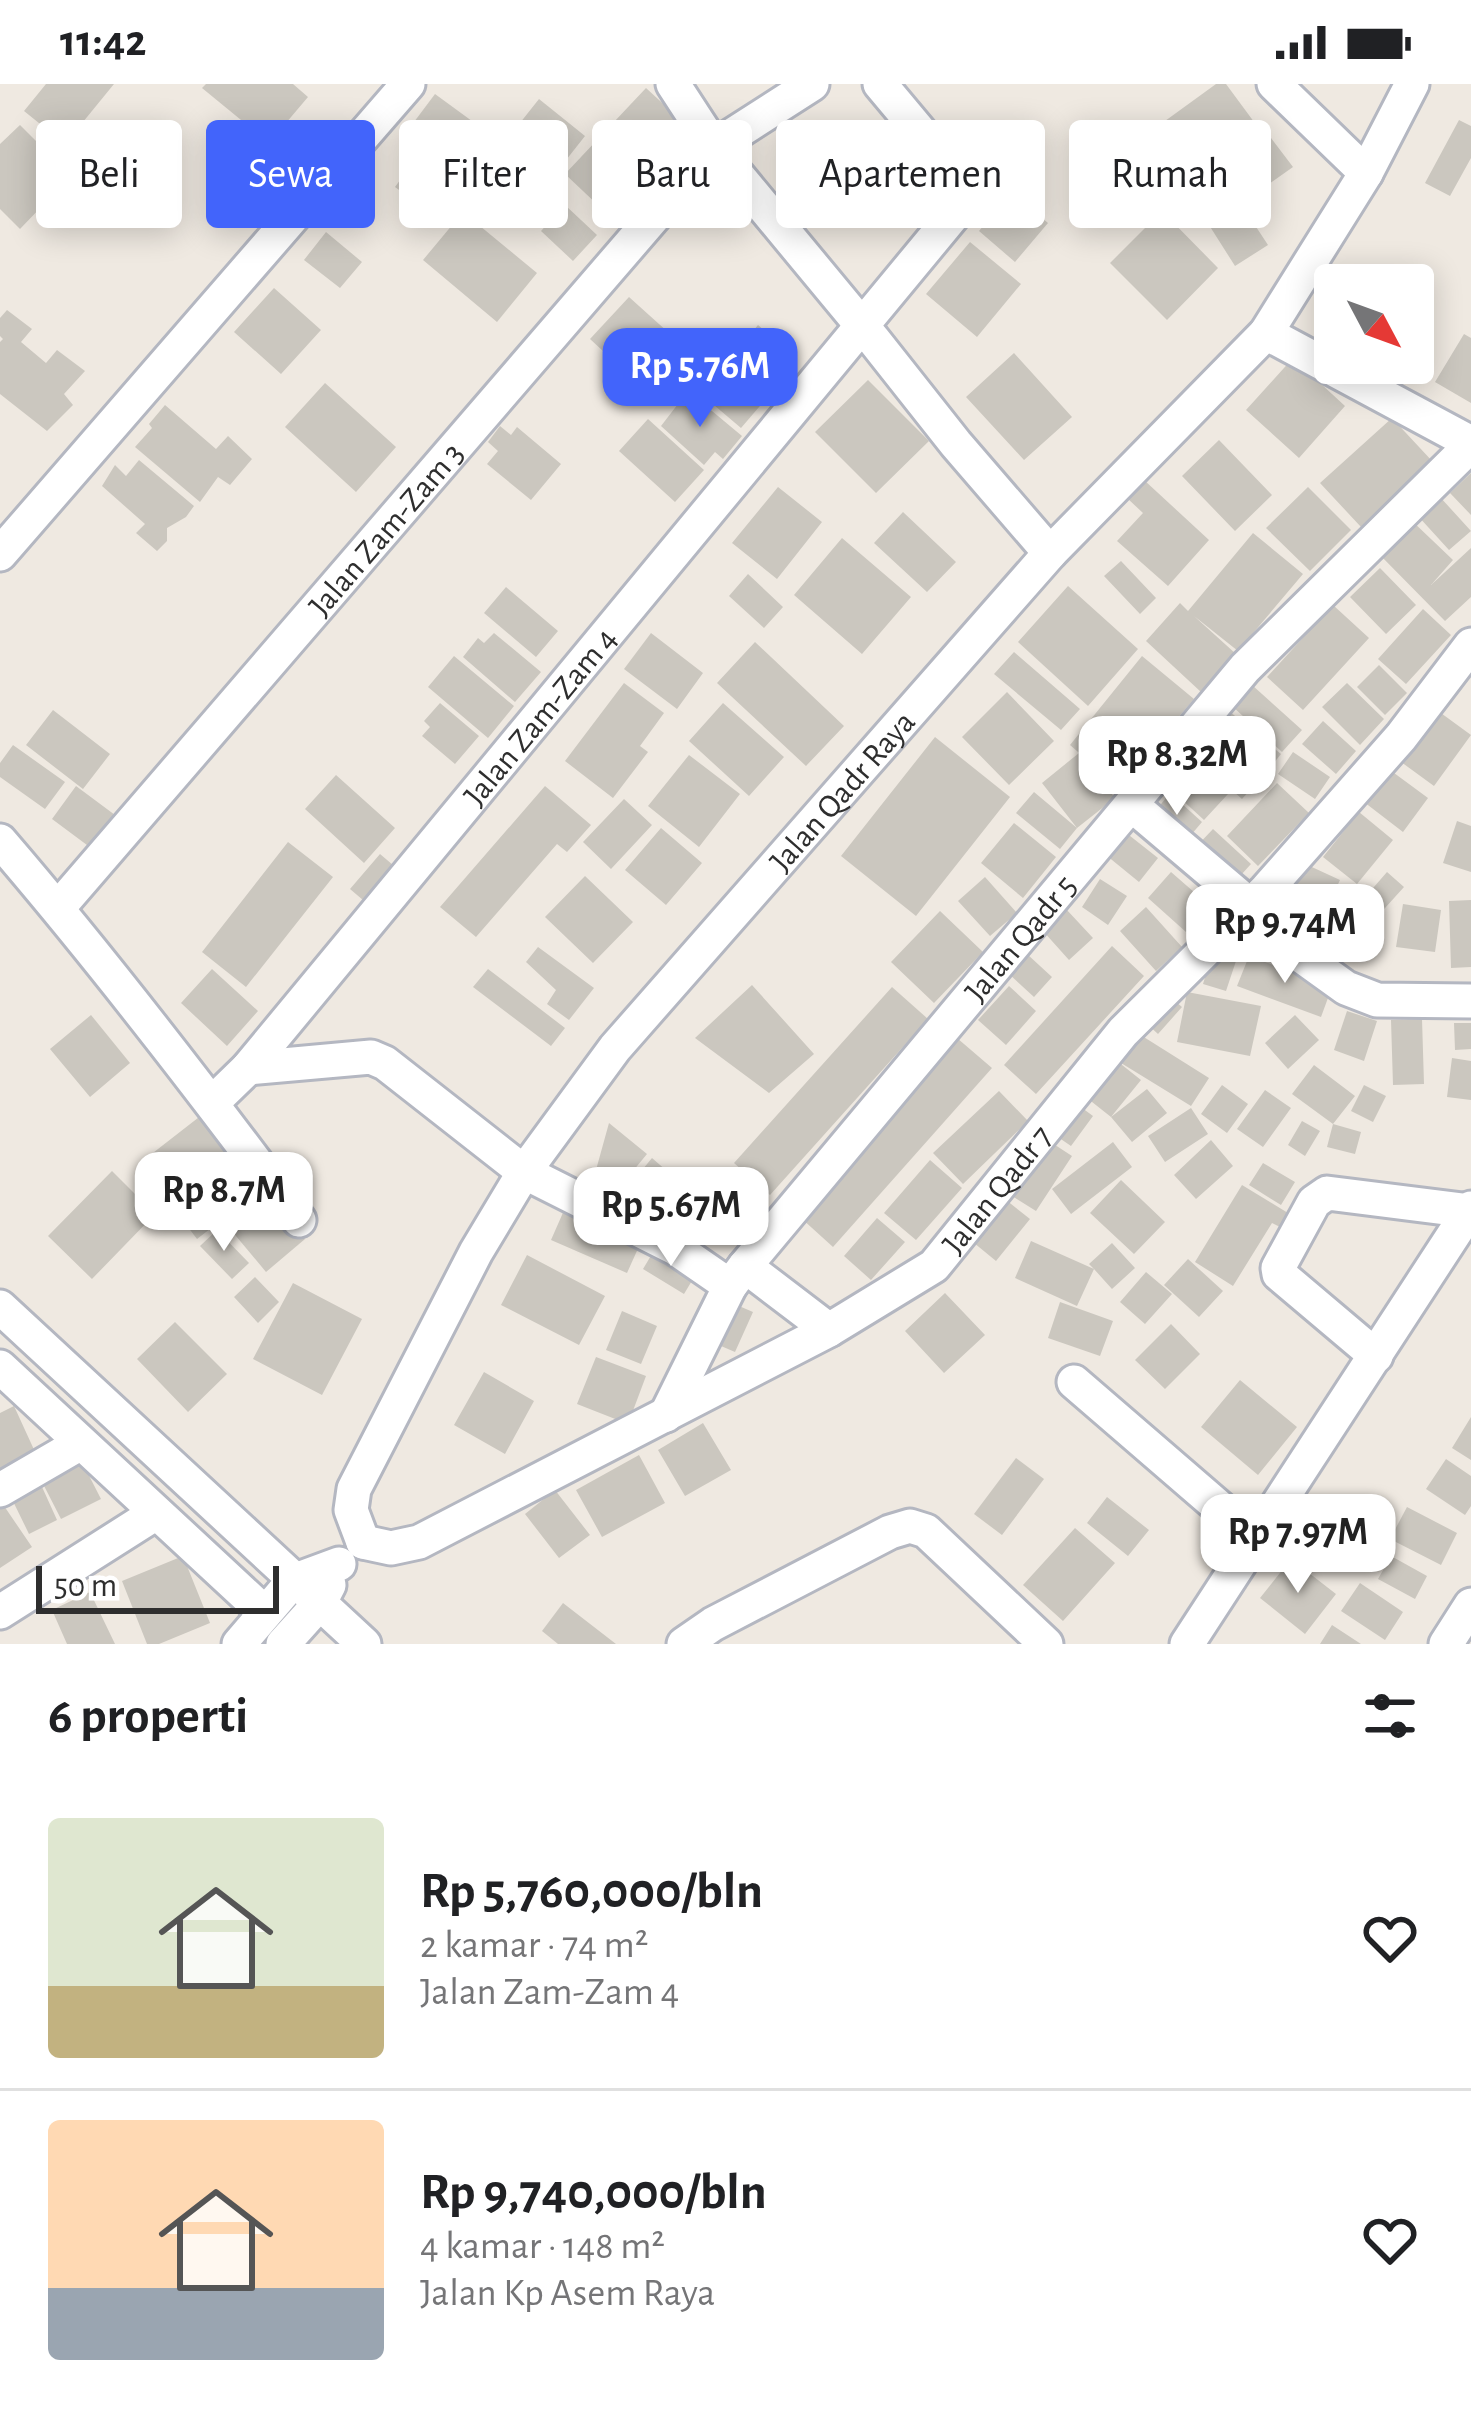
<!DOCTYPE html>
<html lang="id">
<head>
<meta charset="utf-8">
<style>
  :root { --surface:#fff; --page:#f6f6f6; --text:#202124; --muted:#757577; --line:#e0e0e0; --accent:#4264fb }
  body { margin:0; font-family:"Alegreya Sans",sans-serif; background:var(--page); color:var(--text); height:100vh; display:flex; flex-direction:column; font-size:45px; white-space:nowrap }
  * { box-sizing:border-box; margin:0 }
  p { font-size:39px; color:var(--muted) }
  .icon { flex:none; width:66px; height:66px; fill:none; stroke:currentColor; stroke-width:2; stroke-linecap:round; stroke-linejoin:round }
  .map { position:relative; height:1560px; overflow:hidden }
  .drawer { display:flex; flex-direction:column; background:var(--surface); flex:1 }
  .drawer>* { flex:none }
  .top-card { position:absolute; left:36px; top:36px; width:1401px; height:108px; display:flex; gap:24px }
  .needle { width:78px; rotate:131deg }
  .controls { position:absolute; left:1314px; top:180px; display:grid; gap:24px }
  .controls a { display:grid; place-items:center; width:120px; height:120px; border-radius:12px; background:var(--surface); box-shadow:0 6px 30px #0003; font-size:60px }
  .scale { position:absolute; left:36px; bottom:30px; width:243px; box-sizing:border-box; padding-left:12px; border:6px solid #2e2e2e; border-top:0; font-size:33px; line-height:42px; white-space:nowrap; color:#2e2e2e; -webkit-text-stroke:9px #fff; paint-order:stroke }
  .price { position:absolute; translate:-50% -102px; padding:0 27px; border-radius:24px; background:#fff; color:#222; font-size:39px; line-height:78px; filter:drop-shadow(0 3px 6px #0008) }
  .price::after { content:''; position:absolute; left:50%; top:72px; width:36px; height:27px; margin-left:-18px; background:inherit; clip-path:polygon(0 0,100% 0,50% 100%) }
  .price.current { background:var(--accent); color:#fff }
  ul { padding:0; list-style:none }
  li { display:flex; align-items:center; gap:36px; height:300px; padding:0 48px }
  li+li { border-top:3px solid var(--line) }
  li span { display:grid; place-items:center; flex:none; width:336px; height:240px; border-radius:12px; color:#555 }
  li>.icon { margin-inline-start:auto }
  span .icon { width:144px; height:144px; fill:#fffc; stroke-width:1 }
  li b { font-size:51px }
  h2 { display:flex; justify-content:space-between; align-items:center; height:144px; padding:0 48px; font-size:51px }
  .tag { padding:0 42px; border-radius:12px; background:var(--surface); box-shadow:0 6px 30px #0003; font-size:42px; line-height:108px }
  .tag.current { background:var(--accent); color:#fff }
  .status { display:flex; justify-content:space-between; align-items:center; height:84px; padding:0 60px; background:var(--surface); direction:ltr }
  .status svg { height:33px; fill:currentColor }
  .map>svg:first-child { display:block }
  .building { fill:#cbc7bf }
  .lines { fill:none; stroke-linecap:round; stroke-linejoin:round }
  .minor-casing { stroke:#b4b7c1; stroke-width:39 }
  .minor { stroke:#fff; stroke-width:33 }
  .labels { text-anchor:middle; stroke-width:12; stroke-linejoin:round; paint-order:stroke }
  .street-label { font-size:33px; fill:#2e2e2e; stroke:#fff }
</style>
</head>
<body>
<div class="status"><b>11:42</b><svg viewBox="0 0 49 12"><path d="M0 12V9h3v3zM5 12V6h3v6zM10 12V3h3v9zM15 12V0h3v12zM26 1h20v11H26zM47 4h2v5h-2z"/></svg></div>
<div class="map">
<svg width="1471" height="1560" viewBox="0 0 1471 1560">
  <rect width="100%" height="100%" fill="#efe9e1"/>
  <path class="building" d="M46,0H114L65,60L24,27Z
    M206,0H293L308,13L269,59L202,4Z
    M1216,0H1226L1257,42L1188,92L1154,45Z
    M646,4L683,38L602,125L565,90Z
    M435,10L502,59L473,99L405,50Z
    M539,15L585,52L559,85L512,49Z
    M1459,36L1471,42V74L1450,112L1425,99Z
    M20,41L71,92L20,145L0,125V60Z
    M1271,54L1293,83L1241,120L1268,161L1235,182L1209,141L1241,120L1220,91Z
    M883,75L896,83L904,96L907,113L899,120L881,128L857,111L858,96L865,81Z
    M94,76L118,95L83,139L59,120Z
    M414,77L450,103L431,129L395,103Z
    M504,88L525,106L503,131L482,113Z
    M1011,108L1048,139L1015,178L979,147Z
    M565,121L597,151L573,177L541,147Z
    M1162,127L1218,184L1167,236L1110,179Z
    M463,128L537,189L497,238L423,176Z
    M326,148L362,178L340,204L304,176Z
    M970,158L1021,200L977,253L926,210Z
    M274,204L321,246L281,290L234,248Z
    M629,213L669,249L630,292L590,255Z
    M7,226L32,245L21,258L46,279L57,266L85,287L64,310L73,321L47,347L0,310V258L3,255L0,252V234Z
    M758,241L794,272L762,308L704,260L712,250L735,269Z
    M1464,250L1471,254V319L1435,298Z
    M705,264L766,315L741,344L681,293Z
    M1014,269L1072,333L1024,376L966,313Z
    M1293,274L1345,322L1299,374L1246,326Z
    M868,296L929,357L876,409L815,348Z
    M325,299L396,363L356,408L285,343Z
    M688,307L742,352L723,375L715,368L704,381L661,342Z
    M165,321L216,365L228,352L252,375L230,401L218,393L200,418L135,363L152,344L149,340Z
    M1392,334L1433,378L1361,443L1320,399Z
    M648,335L704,386L675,418L619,367Z
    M500,342L511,351L517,343L561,380L531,416L487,380L498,367L488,358Z
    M1219,356L1272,411L1235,447L1182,392Z
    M139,376L194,422L186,433L167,444V457L157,467L136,449L145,440L102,402L115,381L126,392Z
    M1471,389V431L1450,409Z
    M1144,396L1209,456L1168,502L1117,457L1143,429L1127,414Z
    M778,403L822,438L777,495L732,459Z
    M1308,403L1351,446L1310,487L1266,444Z
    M1440,413L1471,447L1449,466L1418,432Z
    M903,428L956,478L927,508L874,459Z
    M1410,435L1453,476L1431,501L1471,464V513L1445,537L1378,469Z
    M1253,449L1303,490L1238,567L1194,532L1236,570L1201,608L1146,557L1180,519L1188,527Z
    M842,454L911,513L862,570L794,511Z
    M1121,477L1156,514L1140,530L1104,492Z
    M1380,484L1416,521L1386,550L1350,513Z
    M748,490L783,523L764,544L729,512Z
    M1068,502L1138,565L1088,622L1018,558Z
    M506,503L558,547L536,573L484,529Z
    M1333,521L1369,554L1303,626L1267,593Z
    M1423,525L1451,551L1406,600L1378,575Z
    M494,549L541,588L515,618L463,573L478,554L484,559Z
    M651,549L703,589L677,625L624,585Z
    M755,558L844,642L806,682L717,599Z
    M1014,568L1080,625L1061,646L994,590Z
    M454,572L514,622L488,654L428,603Z
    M1142,572L1194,615L1158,657L1154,654L1115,700L1070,661Z
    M1379,581L1407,609L1385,631L1357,603Z
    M624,599L664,629L640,662L648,668L613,714L565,677Z
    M1347,599L1384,635L1360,661L1322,623Z
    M1252,601L1302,646L1282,668L1232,622Z
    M1007,608L1054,657L1009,701L962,653Z
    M440,619L479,652L455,680L422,652L430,643L424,637Z
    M723,619L784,673L749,712L689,657Z
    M1434,624L1471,651L1434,702L1397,675Z
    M53,626L110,670L83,705L26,661Z
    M1229,627L1281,670L1265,690L1212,646Z
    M1323,637L1356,667L1336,690L1302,660Z
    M1211,649L1261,694L1242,715L1192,670Z
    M935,653L1010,713L916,832L841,772Z
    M13,661L65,698L45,725L0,693V679Z
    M1293,668L1330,693L1315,715L1278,690Z
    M1079,669L1115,714L1077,744L1042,699Z
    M689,671L740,710L699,763L648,722Z
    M1191,676L1228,710L1204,736L1167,702Z
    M1390,686L1428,714L1403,748L1364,718Z
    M336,691L395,744L364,779L305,725Z
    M1277,699L1309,729L1258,782L1227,752Z
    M76,702L115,731L91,764L52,735Z
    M545,702L591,741L567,768L557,760L476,853L440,823Z
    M1034,708L1077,744L1060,765L1016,729Z
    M1170,709L1202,738L1185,758L1153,730Z
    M624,715L652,741L611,785L583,758Z
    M1359,728L1393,756L1357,800L1323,773Z
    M1457,737L1471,742V788L1443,779Z
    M1014,739L1056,773L1023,814L981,779Z
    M661,744L702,779L666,821L625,786Z
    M1120,744L1158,774L1139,798L1101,767Z
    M1213,745L1251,780L1231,802L1193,766Z
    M288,758L333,793L246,903L202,868Z
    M380,770L400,787L370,822L350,805Z
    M1301,778L1340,796L1322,834L1283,816Z
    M1171,788L1210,822L1186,848L1148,814Z
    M1387,788L1404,803L1376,834L1360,819Z
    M585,792L633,838L593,879L545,833Z
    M985,793L1017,829L990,852L958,817Z
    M1100,795L1127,812L1108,841L1082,823Z
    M1471,816V883L1451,884L1449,817Z
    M1403,820L1441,826L1435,868L1396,863Z
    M1146,823L1182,863L1156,887L1120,847Z
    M1066,825L1093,854L1069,876L1043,847Z
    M940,827L983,868L934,919L891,878Z
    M1112,862L1144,892L1036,1010L1004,981Z
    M538,863L594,904L569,936L547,920L556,906L526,878Z
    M1214,863L1238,871L1226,907L1203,900Z
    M1027,870L1052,893L1034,913L1009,890Z
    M1249,872L1332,903L1321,933L1237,902Z
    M212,885L258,927L227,962L181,919Z
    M488,885L565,944L551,962L473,903Z
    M752,901L814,970L769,1009L695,954Z
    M1009,902L1036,927L1006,961L978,936Z
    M892,903L928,935L770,1111L734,1079Z
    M1187,908L1261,922L1250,972L1177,958Z
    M1169,912L1182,923L1158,950L1145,938Z
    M1347,927L1377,937L1364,977L1334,966Z
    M91,931L130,979L90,1013L50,965Z
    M1295,931L1319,956L1288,985L1265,959Z
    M1422,935L1424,1000L1393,1001L1391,936Z
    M1454,939H1471V965L1455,966Z
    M1139,950L1209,994L1191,1022L1121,979Z
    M957,954L992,984L833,1163L801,1134L917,1004L915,1002Z
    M1112,973L1141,996L1111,1033L1082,1010Z
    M1452,974L1471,977V1016L1447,1013Z
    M1314,981L1355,1012L1333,1040L1361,1048L1355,1070L1327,1063L1333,1040L1292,1010Z
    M1222,1001L1248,1020L1227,1049L1201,1030Z
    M1364,1001L1386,1012L1373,1038L1351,1027Z
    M1147,1005L1167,1029L1132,1058L1111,1033Z
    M1265,1006L1291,1024L1263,1063L1237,1045Z
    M999,1007L1028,1037L963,1100L933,1069Z
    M1074,1018L1093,1032L1071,1062L1052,1049Z
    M1191,1024L1208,1050L1165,1078L1148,1052Z
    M203,1030L232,1068L179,1110L149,1072Z
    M1302,1037L1320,1047L1305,1072L1288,1061Z
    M609,1039L647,1070L609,1116L591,1104Z
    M1211,1056L1233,1082L1196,1115L1174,1091Z
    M1049,1057L1072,1072L1036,1127L1012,1112Z
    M1113,1058L1132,1083L1071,1130L1052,1105Z
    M652,1074L683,1101L657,1135L639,1121L647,1109L633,1125L619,1114Z
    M930,1076L962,1104L916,1156L884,1129Z
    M237,1078L259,1107L197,1155L175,1126Z
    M1263,1079L1295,1098L1281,1121L1249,1101Z
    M720,1084L748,1114L707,1152L679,1123Z
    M112,1087L155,1130L92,1195L48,1152Z
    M1121,1096L1165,1138L1134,1170L1090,1129Z
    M1242,1101L1288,1129L1280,1143L1272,1139L1233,1202L1195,1178Z
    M1001,1112L1030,1135L996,1177L968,1154Z
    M269,1113L305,1155L266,1188L231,1146Z
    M569,1115L645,1149L627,1189L551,1156Z
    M877,1134L905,1158L871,1196L844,1172Z
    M217,1146L249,1179L232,1195L200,1162Z
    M1031,1157L1094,1185L1089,1180L1112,1159L1135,1184L1112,1205L1094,1185L1077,1222L1015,1194Z
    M658,1160L699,1185L684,1210L643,1185Z
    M527,1171L605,1212L579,1261L501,1221Z
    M1188,1175L1223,1207L1199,1233L1164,1201Z
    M1146,1188L1172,1210L1145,1240L1120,1218Z
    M255,1193L279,1218L258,1239L234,1213Z
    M293,1199L362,1235L322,1311L253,1275Z
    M945,1209L985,1251L944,1289L905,1247Z
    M1060,1218L1113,1237L1100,1272L1048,1254Z
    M732,1219L753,1228L735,1268L714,1259Z
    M622,1227L657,1242L641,1280L606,1266Z
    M175,1238L227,1290L188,1328L137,1275Z
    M1171,1240L1200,1270L1165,1305L1135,1276Z
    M596,1273L646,1292L628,1340L577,1320Z
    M484,1288L534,1317L505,1370L454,1341Z
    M1240,1296L1297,1343L1258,1391L1201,1343Z
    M14,1322L36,1370L0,1387V1329Z
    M1471,1333V1376L1452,1364Z
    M703,1339L731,1386L685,1412L658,1366Z
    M639,1371L665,1419L602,1453L576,1406Z
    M79,1372L101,1415L61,1435L39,1392Z
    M1016,1374L1044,1395L1002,1451L974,1430Z
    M1446,1375L1471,1392V1422L1465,1431L1426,1405Z
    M38,1394L57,1436L29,1450L8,1407Z
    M555,1406L590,1451L559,1474L525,1430Z
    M1107,1413L1149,1446L1128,1472L1087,1439Z
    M0,1416L32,1463L0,1484Z
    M1407,1423L1457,1449L1441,1481L1390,1455Z
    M1075,1444L1115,1479L1063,1537L1023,1501Z
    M183,1472L210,1539L159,1560H147L122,1497Z
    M1391,1472L1427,1492L1415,1515L1378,1495Z
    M1291,1475L1336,1510L1305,1550L1260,1514Z
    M1360,1499L1403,1528L1385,1556L1341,1527Z
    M90,1508L115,1560H67L52,1526Z
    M563,1519L616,1560H558L542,1547Z
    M1332,1541L1361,1560H1320Z"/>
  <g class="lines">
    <defs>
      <g id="minor">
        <path d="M673,0L714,63L873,255L956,360L1050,469"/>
        <path d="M1274,0L1366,89"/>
        <path d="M1266,249L1471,359"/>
        <path d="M0,470L408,0"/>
        <path d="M1133,722L1251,822L1289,863L1346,904L1377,916L1471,917"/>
        <path d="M0,757C105,879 203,1007 299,1136"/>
        <path id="s1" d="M58,824L714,63L812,0"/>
        <path d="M248,984L371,973L385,979L524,1088L675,1164L730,1202"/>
        <path id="s2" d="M212,1019L248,984L960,123L965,107L962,98L880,0"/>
        <path d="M745,1182L829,1246"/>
        <path d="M0,1223L364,1560"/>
        <path d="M1376,1272L1279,1190L1278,1184L1314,1118L1327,1109L1469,1127"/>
        <path d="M0,1283L265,1529"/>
        <path d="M1074,1298L1257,1456"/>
        <path id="s3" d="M666,1331L730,1202L745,1182L1245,584L1471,361"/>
        <path d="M0,1406L81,1359"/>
        <path id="s4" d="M363,1458L351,1426L354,1405L476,1168L524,1088L615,964L1050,469L1266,249L1366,89L1412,0"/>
        <path id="s5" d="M363,1458L391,1464L419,1458L829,1246L934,1182L1123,948L1266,806L1401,653L1471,561"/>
        <path d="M0,1528L156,1429"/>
        <path d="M239,1560L293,1497L339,1480"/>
        <path d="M283,1560L319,1520L329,1501"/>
        <path d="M684,1560L713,1540L890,1448L910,1442L926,1447L1046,1560"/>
        <path d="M1187,1560L1471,1124"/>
        <path d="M1446,1560L1471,1521"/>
      </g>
    </defs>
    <use href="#minor" class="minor-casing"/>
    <use href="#minor" class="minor"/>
  </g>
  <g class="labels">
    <g class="street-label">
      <text dy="12" stroke="none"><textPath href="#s1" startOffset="501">Jalan Zam-Zam 3</textPath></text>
      <text dy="12" stroke="none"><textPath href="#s2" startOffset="507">Jalan Zam-Zam 4</textPath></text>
      <text dy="12" stroke="none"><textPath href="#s4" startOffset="912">Jalan Qadr Raya</textPath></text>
      <text dy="12" stroke="none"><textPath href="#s3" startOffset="597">Jalan Qadr 5</textPath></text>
      <text dy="12" stroke="none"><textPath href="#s5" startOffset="741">Jalan Qadr 7</textPath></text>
    </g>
  </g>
</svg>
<div class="controls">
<a><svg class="needle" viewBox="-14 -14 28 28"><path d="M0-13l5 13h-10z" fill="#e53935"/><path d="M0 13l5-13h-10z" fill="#757577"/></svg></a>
</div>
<div class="scale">50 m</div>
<b class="price current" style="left:700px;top:346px">Rp 5.76M</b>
<b class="price" style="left:1177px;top:734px">Rp 8.32M</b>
<b class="price" style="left:1285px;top:902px">Rp 9.74M</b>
<b class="price" style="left:224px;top:1170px">Rp 8.7M</b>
<b class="price" style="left:671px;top:1185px">Rp 5.67M</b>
<b class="price" style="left:1298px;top:1512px">Rp 7.97M</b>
<div class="top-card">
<a class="tag">Beli</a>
<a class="tag current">Sewa</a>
<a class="tag">Filter</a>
<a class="tag">Baru</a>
<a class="tag">Apartemen</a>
<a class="tag">Rumah</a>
</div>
</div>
<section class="drawer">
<h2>6 properti<svg class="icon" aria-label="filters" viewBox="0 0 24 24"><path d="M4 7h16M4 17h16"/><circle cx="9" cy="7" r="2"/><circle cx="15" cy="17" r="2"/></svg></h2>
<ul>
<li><span style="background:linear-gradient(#dfe7d0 70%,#c2b280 0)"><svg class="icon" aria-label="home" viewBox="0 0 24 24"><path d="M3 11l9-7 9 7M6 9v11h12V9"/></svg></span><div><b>Rp 5,760,000/bln</b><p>2 kamar · 74 m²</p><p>Jalan Zam-Zam 4</p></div><svg class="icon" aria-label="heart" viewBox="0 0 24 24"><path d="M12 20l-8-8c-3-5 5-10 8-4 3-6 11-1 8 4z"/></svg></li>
<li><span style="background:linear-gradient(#ffd9b3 70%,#9aa5b1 0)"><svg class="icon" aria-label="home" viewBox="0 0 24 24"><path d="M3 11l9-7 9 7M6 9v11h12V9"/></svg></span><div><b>Rp 9,740,000/bln</b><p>4 kamar · 148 m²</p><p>Jalan Kp Asem Raya</p></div><svg class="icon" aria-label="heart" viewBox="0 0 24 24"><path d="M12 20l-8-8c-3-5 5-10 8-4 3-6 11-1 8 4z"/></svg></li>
</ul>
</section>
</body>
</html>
